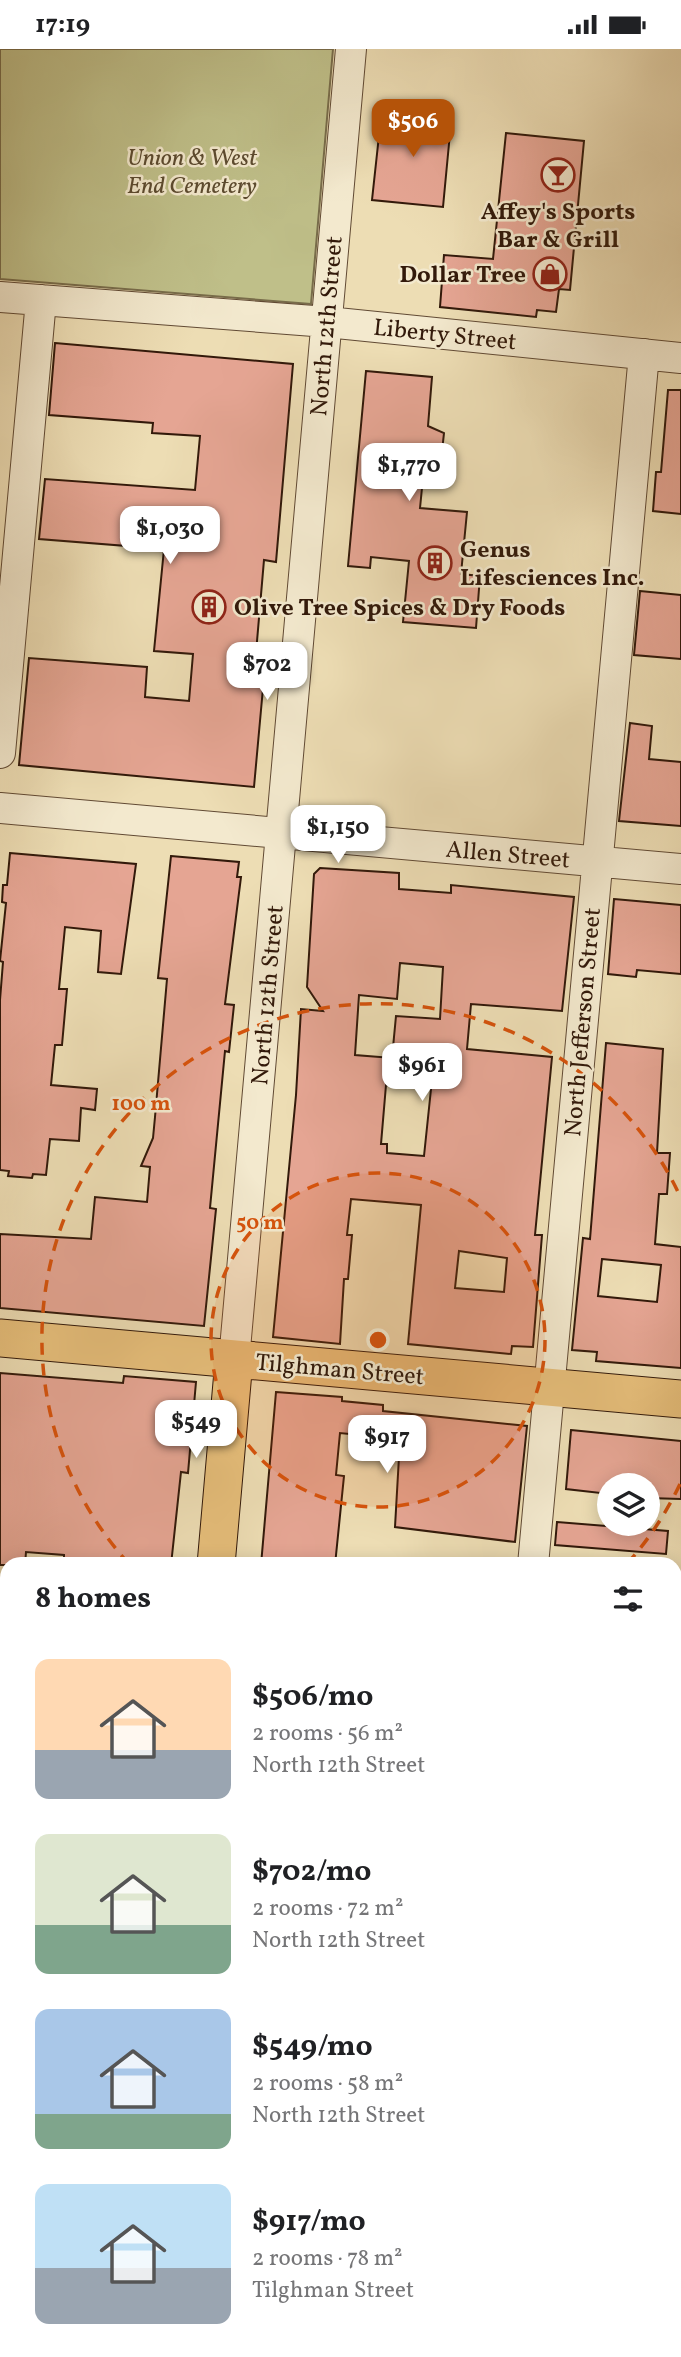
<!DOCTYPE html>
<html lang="en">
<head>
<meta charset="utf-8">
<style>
  :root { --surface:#fff; --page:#f2f2f2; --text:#202124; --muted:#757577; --accent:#b45309 }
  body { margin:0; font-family:Vollkorn,serif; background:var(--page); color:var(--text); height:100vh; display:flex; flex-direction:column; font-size:26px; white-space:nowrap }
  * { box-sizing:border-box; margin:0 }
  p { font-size:23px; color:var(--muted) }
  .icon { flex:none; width:38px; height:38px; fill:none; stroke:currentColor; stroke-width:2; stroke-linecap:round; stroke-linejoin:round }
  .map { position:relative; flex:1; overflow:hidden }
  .sheet { position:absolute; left:0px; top:1508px; width:682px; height:800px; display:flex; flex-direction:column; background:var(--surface); border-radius:21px 21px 0 0; box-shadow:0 4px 18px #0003 }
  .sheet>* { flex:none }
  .buttons { position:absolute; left:597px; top:1424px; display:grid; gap:14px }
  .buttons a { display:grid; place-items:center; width:63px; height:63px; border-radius:50%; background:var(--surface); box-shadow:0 4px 18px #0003; font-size:35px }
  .price { position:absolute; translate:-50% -60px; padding:0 16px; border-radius:14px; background:#fff; color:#222; font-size:23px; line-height:46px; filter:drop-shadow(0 2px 4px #0008) }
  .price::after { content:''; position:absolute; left:50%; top:42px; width:21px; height:16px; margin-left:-10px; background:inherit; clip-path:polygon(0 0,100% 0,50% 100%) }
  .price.on { background:var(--accent); color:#fff }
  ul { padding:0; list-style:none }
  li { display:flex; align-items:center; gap:21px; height:175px; padding:0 35px }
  li span { display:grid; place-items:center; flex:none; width:196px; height:140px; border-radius:14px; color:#555 }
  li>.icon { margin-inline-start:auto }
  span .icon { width:84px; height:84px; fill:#fffc; stroke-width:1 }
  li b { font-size:30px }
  h2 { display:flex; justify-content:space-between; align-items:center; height:84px; padding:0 35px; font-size:30px }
  .status { display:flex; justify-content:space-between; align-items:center; height:49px; padding:0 35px; background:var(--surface); direction:ltr }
  .status svg { height:19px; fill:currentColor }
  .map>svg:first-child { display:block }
  .green { fill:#bfbf89; stroke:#786c4a; stroke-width:2 }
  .building { fill:#e5a593; stroke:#32190a; stroke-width:2; fill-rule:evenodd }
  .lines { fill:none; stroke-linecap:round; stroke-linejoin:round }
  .minor-casing { stroke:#614a34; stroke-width:32 }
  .major-casing { stroke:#32190a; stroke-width:39 }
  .minor { stroke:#f3e9ce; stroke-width:30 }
  .major { stroke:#e6be7a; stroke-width:37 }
  .ring { fill:none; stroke:#d6530c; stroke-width:3.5; stroke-dasharray:12 9 }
  .labels { text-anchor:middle; stroke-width:5; stroke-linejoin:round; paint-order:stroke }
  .park-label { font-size:24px; font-style:italic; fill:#5c4b30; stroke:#f3e9ce }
  .poi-label { font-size:24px; font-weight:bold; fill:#32190a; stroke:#f3e9ce; text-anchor:start }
  .street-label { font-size:24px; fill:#32190a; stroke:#f3e9ce }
  .centre { fill:#d6530c; stroke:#f3e9ce; stroke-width:3.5 }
  .ring-label { font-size:21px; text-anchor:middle; font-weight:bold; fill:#d6530c; stroke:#f3e9ce; stroke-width:5; stroke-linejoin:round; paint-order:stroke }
</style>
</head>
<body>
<div class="status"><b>17:19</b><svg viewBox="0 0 49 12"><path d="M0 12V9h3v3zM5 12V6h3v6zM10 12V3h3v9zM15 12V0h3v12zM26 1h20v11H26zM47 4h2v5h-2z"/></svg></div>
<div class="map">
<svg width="681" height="2308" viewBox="0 0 681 2308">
  <rect width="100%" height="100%" fill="#edddb4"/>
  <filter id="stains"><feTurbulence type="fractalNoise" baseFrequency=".00286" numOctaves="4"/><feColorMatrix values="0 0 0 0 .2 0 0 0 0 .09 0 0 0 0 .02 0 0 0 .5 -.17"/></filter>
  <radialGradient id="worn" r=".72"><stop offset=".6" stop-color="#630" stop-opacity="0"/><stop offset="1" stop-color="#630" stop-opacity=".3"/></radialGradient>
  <path class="green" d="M0,0H333L311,255L0,230Z"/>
  <path class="building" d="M413,59L452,63L443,158L372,151L381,68L412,71Z
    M506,84L584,92L570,241L559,240L556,263L537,261L536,268L440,258L444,206L493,210Z
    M55,294L293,315L276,513L264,511L254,627L264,628L254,738L19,716L29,609L147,618L145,648L189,652L193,605L154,602L164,500L39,490L45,430L195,441L200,387L152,384L153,374L49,366Z
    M366,322L432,328L428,377L444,384L440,420L424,419L420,459L467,463L461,525L480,527L476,579L403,573L409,512L371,508L370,519L348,517Z
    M668,341H681V465L653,462L656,423H661Z
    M640,542L681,546V610L634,606Z
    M630,674L652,677L649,710L681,713V777L619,772Z
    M10,804L136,815L121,925L98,923L101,882L65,878L59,940H67L62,996H55L51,1036L97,1040L95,1061L81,1059L79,1092L50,1090L46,1126L33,1125L32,1129L8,1127L9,1122L0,1121V951L3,913L0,912L6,854L2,853L3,836H7Z
    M171,807L239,813L237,828H241L225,955L234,956L229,1003L225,1002L210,1159L216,1160L204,1277L0,1259V1185L91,1190L95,1148L147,1153L150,1118L141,1117L153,1089L155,1068L167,930L158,929Z
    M320,819L399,824V840L451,844V836L574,848L562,962L471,955L467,1000L552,1008L535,1186H542L533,1298L512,1297L511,1305L408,1295L421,1156L351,1150L347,1186H352L348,1230H344L340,1295L273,1288L296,1046L301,960L323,962L307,938L314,825ZM400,914L443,918L440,970L396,967L392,1009L355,1006L359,946L397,950ZM386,1036L431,1040L424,1107L387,1104V1095H381ZM459,1202L507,1209L504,1243L455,1239Z
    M614,850L681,856V925L637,921L636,928L608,925Z
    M606,994L663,1000L657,1104H670L667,1145H659L655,1195L681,1198V1319L596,1312L597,1303L572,1301L583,1189L590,1190ZM602,1210L661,1216L657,1253L598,1247Z
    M0,1324L123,1334L124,1327L196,1333L188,1424L181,1423L171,1516L85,1511V1516H64V1506L26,1503L25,1516H0Z
    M276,1343L342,1348V1352L383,1356V1362L527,1377L515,1493L395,1478L400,1390L340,1384L336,1426L344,1427L335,1516H261Z
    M571,1381L681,1392V1450L648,1449V1437H609V1445L566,1440Z
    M557,1473L668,1482L666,1505L555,1496Z"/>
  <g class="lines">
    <defs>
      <path id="minor" d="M0,248L327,273L681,309
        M0,704L41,251
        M0,759L681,820
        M234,1311L351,0
        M533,1516L644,305
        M0,1609H7
        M676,1666H681
        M0,1925L7,1926
        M676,1987H681
        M0,2244H7
        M676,2294L681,2293
        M145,2308L146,2301
        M606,2308L639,2301"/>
      <path id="major" d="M0,1289L681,1350
        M216,1516L234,1311
        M676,2114L681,2120"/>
    </defs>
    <use href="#minor" class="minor-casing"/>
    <use href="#major" class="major-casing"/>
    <use href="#minor" class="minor"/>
    <use href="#major" class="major"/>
  </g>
  <circle cx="378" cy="1291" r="167" fill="#d6530c" fill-opacity=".12"/>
  <g class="ring">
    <circle cx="378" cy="1291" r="167"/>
    <path d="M680 1435A335 335 0 0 1 627 1515M129 1515A335 335 0 1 1 680 1147"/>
  </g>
  <defs>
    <symbol id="bar-ring" viewBox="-11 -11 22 22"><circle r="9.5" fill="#f3e9ce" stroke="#8f2418" stroke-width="1.5"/><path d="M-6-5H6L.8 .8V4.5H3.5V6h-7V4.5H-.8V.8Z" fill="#8f2418"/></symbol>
    <symbol id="shop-ring" viewBox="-11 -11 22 22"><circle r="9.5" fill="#f3e9ce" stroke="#8f2418" stroke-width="1.5"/><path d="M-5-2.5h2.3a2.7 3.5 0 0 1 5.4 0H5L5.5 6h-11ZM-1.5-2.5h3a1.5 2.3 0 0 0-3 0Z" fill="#8f2418"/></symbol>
    <symbol id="building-ring" viewBox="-11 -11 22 22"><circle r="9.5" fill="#f3e9ce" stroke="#8f2418" stroke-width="1.5"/><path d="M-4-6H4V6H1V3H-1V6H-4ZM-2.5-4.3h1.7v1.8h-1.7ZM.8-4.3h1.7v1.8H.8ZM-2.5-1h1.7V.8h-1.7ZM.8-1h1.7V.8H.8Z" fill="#8f2418"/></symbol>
  </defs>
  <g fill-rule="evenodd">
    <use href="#bar-ring" x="539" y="107" width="38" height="38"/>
    <use href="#shop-ring" x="531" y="206" width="38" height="38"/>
    <use href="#building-ring" x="416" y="495" width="38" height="38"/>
    <use href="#building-ring" x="190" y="539" width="38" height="38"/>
  </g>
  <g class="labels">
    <g class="park-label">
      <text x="192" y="116">Union &amp; West<tspan x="192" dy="28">End Cemetery</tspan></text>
    </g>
    <g class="poi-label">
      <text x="558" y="170" text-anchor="middle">Affey's Sports<tspan x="558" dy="28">Bar &amp; Grill</tspan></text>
      <text x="526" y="233" text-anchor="end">Dollar Tree</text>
      <text x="460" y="508">Genus<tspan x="460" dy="28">Lifesciences Inc.</tspan></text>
      <text x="234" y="566">Olive Tree Spices &amp; Dry Foods</text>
    </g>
    <g class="street-label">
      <text transform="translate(326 277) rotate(-85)" y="8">North 12th Street</text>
      <text transform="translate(445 285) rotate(6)" y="8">Liberty Street</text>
      <text transform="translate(508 805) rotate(5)" y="8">Allen Street</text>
      <text transform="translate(267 946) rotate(-85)" y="8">North 12th Street</text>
      <text transform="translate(582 973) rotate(-85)" y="8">North Jefferson Street</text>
      <text transform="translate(340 1320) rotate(5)" y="8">Tilghman Street</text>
    </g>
  </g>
  <circle cx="378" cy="1291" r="10" class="centre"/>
  <g class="ring-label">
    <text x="141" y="1061">100 m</text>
    <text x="260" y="1180">50 m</text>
  </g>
  <rect width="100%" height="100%" filter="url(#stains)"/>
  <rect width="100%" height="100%" fill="url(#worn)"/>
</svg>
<div class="buttons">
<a><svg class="icon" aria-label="layers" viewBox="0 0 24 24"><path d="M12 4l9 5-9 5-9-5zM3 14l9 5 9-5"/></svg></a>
</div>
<b class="price on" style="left:413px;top:110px">$506</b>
<b class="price" style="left:409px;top:454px">$1,770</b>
<b class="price" style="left:170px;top:517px">$1,030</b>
<b class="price" style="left:267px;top:653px">$702</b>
<b class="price" style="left:338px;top:816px">$1,150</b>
<b class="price" style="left:422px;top:1054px">$961</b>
<b class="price" style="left:196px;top:1411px">$549</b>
<b class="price" style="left:387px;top:1426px">$917</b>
<section class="sheet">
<h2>8 homes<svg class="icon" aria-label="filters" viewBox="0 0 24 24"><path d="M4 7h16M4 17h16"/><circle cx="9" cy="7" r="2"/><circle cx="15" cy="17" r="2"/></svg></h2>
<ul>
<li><span style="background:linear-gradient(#ffd9b3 65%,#9aa5b1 0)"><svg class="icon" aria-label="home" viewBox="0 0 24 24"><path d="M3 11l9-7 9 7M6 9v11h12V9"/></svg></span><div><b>$506/mo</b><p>2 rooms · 56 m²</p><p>North 12th Street</p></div></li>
<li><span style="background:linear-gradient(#dfe7d0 65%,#7fa58c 0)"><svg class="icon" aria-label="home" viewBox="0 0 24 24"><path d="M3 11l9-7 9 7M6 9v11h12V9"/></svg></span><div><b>$702/mo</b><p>2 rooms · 72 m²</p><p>North 12th Street</p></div></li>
<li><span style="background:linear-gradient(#a9c7e8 75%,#7fa58c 0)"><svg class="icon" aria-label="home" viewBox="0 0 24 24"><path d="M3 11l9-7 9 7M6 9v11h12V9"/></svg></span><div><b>$549/mo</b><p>2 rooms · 58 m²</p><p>North 12th Street</p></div></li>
<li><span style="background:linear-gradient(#bfe0f5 60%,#9aa5b1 0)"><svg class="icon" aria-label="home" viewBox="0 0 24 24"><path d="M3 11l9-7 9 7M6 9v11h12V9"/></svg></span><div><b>$917/mo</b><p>2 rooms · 78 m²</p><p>Tilghman Street</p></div></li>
</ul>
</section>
</div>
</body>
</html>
